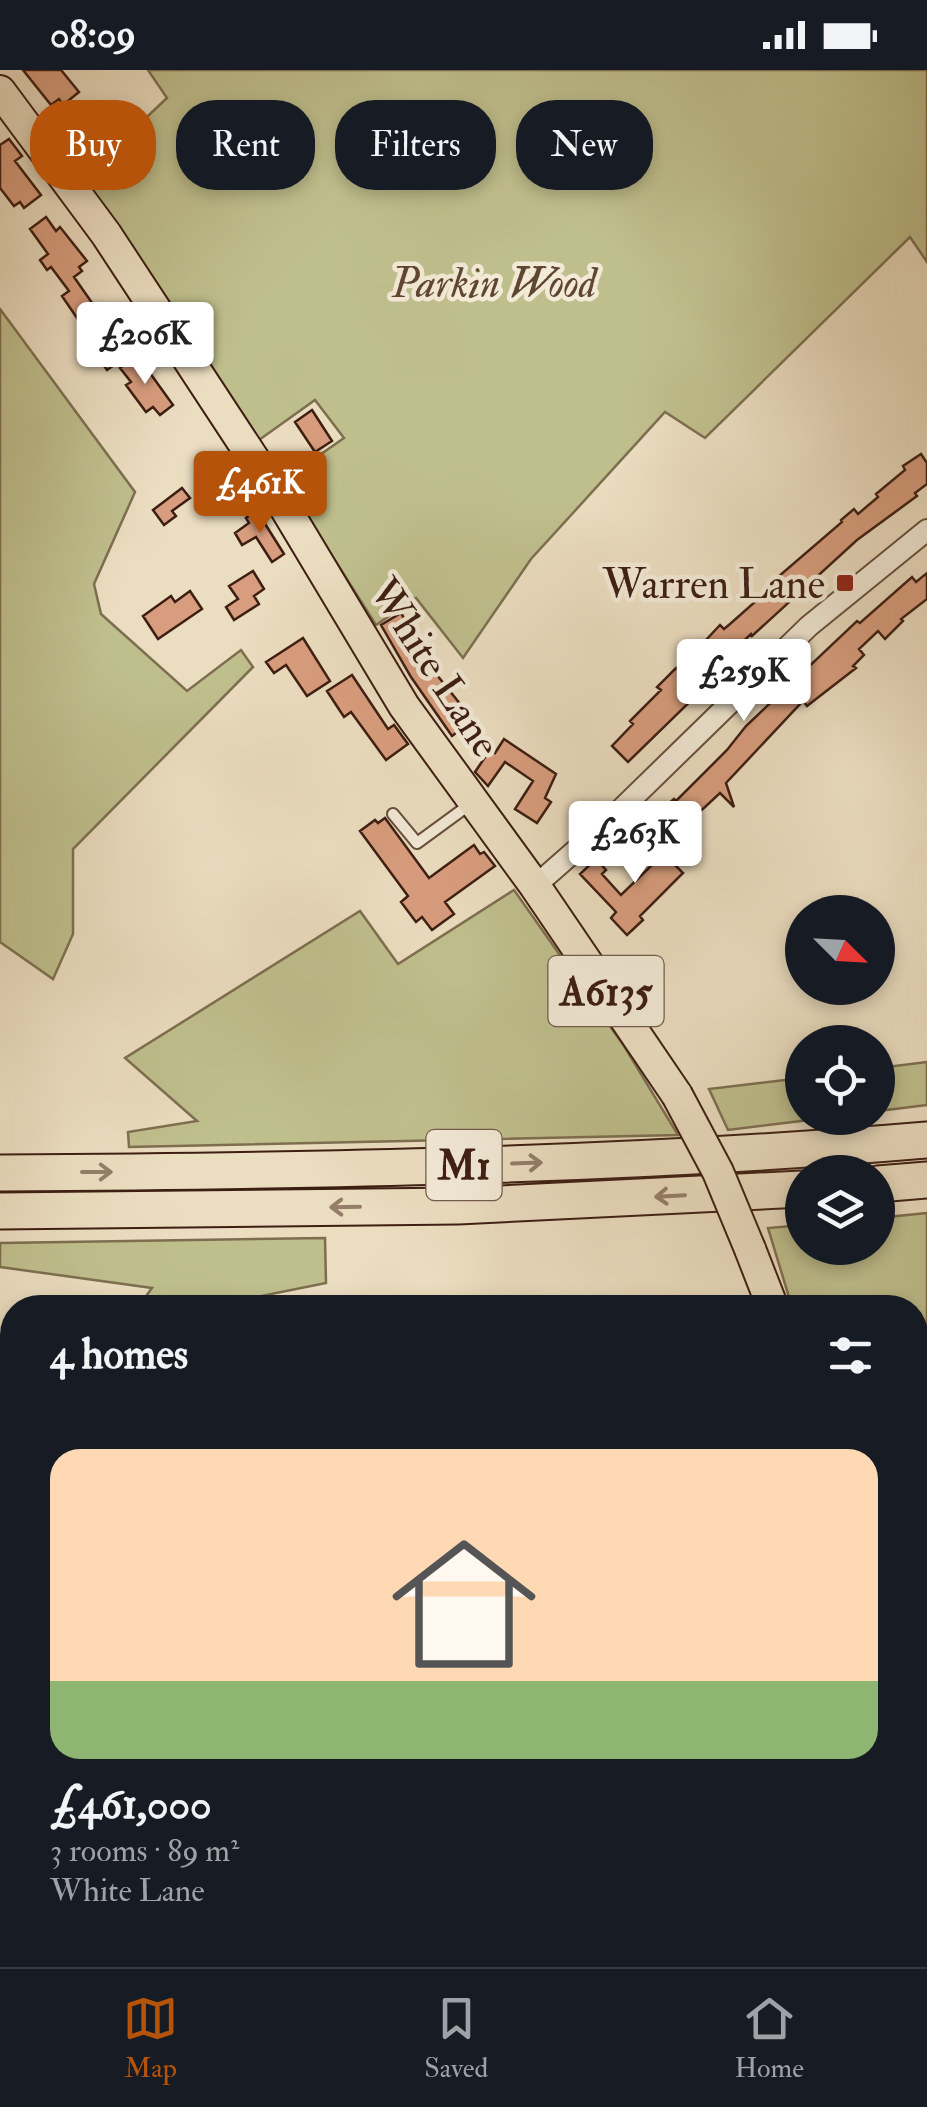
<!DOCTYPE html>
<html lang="en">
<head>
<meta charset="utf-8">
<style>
  :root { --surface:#171b24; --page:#242831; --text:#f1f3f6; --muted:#9ea1a6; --line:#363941; --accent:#b45309 }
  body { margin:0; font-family:"IM FELL Double Pica",serif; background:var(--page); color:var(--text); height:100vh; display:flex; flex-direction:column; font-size:38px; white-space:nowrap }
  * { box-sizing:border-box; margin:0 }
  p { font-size:32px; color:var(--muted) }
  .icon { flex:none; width:55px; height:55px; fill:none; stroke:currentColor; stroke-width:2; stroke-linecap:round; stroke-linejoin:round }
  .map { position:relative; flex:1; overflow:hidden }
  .sheet { position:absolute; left:0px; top:1225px; width:928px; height:672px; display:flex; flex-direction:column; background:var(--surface); border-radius:40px 40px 0 0; box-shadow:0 5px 15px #0003 }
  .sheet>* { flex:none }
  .guide { position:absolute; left:30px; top:30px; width:868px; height:90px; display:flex; gap:20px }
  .needle { width:65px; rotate:114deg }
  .tools { position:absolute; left:785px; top:825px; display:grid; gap:20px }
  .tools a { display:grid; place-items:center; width:110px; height:110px; border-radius:50%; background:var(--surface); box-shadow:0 5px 15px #0003; font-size:50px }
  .price { position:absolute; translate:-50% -85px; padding:0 22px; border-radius:10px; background:#fff; color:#222; font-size:32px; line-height:65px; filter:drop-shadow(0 2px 5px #0008) }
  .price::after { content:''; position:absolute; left:50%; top:60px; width:30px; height:22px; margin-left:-15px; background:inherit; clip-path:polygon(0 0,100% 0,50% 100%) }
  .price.current { background:var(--accent); color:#fff }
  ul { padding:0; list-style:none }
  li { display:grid; align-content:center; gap:20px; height:530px; padding:0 50px }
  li+li { border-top:2px solid var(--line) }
  li span { display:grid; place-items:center; height:310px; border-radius:30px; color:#555 }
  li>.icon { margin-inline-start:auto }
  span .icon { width:180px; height:180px; fill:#fffc; stroke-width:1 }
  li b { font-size:42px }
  h2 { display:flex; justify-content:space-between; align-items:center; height:120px; padding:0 50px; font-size:42px }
  .pill { padding:0 35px; border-radius:40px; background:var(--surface); box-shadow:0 5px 15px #0003; font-size:35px; line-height:90px }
  .pill.current { background:var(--accent); color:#fff }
  .status { display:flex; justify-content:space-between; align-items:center; height:70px; padding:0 50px; background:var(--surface); direction:ltr }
  .status svg { height:28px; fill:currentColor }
  .tabs { display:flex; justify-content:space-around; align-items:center; height:140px; border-top:2px solid var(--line); background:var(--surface); font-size:28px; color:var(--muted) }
  .tabs a { display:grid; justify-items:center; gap:5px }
  .tabs .current { color:var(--accent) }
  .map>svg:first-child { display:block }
  .green { fill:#bfbf8d; stroke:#7e6e50; stroke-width:2.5 }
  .building { fill:#d89d7e; stroke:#3d1e12; stroke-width:2.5 }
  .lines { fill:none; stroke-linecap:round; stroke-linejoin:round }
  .service-casing { stroke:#684e3e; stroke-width:14 }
  .minor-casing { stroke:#684e3e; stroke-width:24 }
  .primary-casing { stroke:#3d1e12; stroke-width:34 }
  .motorway-casing { stroke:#3d1e12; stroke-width:39 }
  .service { stroke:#f2e9d6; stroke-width:10 }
  .minor { stroke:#f2e9d6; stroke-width:20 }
  .primary { stroke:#ebddc0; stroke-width:30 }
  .motorway { stroke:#ebddc0; stroke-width:35 }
  .primary-bridge-casing { stroke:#3d1e12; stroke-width:34; stroke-linecap:butt }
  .primary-bridge { stroke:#ebddc0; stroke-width:30 }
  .oneway { stroke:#947e69 }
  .poi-dot { fill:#8f2418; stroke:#f2e9d6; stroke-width:4 }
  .labels { text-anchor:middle; stroke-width:9; stroke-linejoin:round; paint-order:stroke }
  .shield { fill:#f2e9d6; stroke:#735b4d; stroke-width:2.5 }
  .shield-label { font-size:40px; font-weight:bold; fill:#3d1e12 }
  .park-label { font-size:42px; font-style:italic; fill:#5e4631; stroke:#f2e9d6 }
  .poi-label { font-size:42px; fill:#3d1e12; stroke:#f2e9d6; text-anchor:end }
  .street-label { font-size:42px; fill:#3d1e12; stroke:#f2e9d6 }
</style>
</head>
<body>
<div class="status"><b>08:09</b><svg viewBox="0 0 49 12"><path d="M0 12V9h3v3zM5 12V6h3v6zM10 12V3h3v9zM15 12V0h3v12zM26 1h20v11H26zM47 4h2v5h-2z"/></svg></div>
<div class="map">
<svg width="927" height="1897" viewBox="0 0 927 1897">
  <rect width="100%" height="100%" fill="#ebddc0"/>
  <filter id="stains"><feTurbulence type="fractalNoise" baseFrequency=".002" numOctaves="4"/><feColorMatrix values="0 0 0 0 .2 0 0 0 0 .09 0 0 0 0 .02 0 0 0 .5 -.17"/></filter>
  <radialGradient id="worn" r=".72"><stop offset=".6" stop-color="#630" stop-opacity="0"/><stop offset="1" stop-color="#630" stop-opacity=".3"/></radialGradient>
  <path class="green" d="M148,0H927V192L910,167L705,368L665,342L531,489L463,588L416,528L376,555L284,410L344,368L315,330L259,370L83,107L167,28Z
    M0,239L135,422L94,514L101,544L187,621L241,580L253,597L73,779V864L53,909L0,872Z
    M514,820L624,976L678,1065L129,1077L128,1062L197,1051L125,988L360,841L398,894Z
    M927,992V1035L878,1041V998Z
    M802,1008V1048H826L728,1060L709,1019Z
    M927,1143V1675L915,1636V1238L792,1237L768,1158L802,1155V1178H878V1148Z
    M325,1168L326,1213L216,1235L138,1237L152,1218L0,1197V1173Z
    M915,1844L927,1897H0V1882L12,1878V1885H915Z"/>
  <path class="building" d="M23,0H61L79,22L63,35L59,29L51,35Z
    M9,69L22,86L15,91L41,125L24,138L20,132L14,136L0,118V75Z
    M46,147L56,161L60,157L87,191L79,197L82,201L74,207L104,250L99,253L124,288L107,300L86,270L90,267L62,226L69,221L51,197L47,200L40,190L48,184L30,159Z
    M137,285L173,335L160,345L153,337L146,342L126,315L131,312L120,298Z
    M312,340L332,371L315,382L295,352Z
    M921,384L927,393V414L915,423L917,426L857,470L752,566L751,564L721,592L725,595L703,619L628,692L612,676L633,654L630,651L661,620L657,617L676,598L678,600L720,555L724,559L730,554L773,516L771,513L842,452L841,450L854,439L858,444L878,427L876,424L905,400L903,396Z
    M221,389L224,393L231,389L250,417L245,421L239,412L214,429L206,417L211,414L203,402Z
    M182,418L190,428L172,441L176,446L164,455L153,440Z
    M257,441L284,484L272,492L256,467L242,475L235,463L249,453L246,448Z
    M253,501L264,519L254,526L259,534L234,550L226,537L238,529L229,516Z
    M927,503V529L901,549L903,551L885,569L878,561L859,579L864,585L853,596L856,598L807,636L803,631L726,713L734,737L720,723L676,764L658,743L674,729L676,731L727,680L746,656L857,551L860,553L912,507L916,512Z
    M190,521L202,539L158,569L143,546L171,526L175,532Z
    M401,543L418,572L413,575L473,650L452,666L411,607L381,555Z
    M303,568L330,611L307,626L286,595L274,603L266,592Z
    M352,605L388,659L394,655L408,674L386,690L351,642L344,647L327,621Z
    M504,669L556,704L545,728L551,732L537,753L515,739L533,711L505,692L488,716L475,702L490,680L495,683Z
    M385,748L429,808L474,775L480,784L484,782L495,796L445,832L454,844L432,860L422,847L416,852L401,832L408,826L360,761L375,750L378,753Z
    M648,768L683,803L640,846L643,850L627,865L611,848L616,842L580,804L596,789L606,800L602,804L621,825L651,796L635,780Z"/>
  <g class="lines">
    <defs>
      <path id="service" d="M393,744L417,773L469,735
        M0,1864L12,1859"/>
      <path id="minor" d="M535,816L609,751L809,556L927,460"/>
      <path id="primary" d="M0,21L106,164L278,426L404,636L535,816L677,1025
        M750,1179L773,1238
        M915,1747L927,1791"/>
      <path id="motorway" d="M0,1103C309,1101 619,1096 927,1070
        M878,1114L927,1110
        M0,1141L458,1136L802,1119"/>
    </defs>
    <use href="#service" class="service-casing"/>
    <use href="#minor" class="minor-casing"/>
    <use href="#primary" class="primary-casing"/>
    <use href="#motorway" class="motorway-casing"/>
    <use href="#service" class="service"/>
    <use href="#minor" class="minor"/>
    <use href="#primary" class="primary"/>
    <use href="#motorway" class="motorway"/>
    <defs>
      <path id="primary-bridge" d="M677,1025L718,1102L750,1179"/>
    </defs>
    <use href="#primary-bridge" class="primary-bridge-casing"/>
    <use href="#primary-bridge" class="primary-bridge"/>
  </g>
  <defs><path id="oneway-shaft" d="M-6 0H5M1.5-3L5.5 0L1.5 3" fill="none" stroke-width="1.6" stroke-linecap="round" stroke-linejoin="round" transform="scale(2.5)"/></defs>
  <g class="oneway">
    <use href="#oneway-shaft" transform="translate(527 1093) rotate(-2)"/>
    <use href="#oneway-shaft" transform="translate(97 1102)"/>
    <use href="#oneway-shaft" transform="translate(670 1126) rotate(177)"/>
    <use href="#oneway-shaft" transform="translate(345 1137) rotate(179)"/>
  </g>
  <rect class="poi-dot" x="835" y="503" width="20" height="20" rx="5"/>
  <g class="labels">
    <g class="shield">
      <rect x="548.5" y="886" width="115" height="70" rx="8"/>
      <rect x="426.5" y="1060" width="75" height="70" rx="8"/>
    </g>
    <g class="shield-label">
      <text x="606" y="935">A6135</text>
      <text x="464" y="1109">M1</text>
    </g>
    <g class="park-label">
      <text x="494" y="227">Parkin Wood</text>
    </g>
    <g class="poi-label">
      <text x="825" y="528">Warren Lane</text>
    </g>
    <g class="street-label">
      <text transform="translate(436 597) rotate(57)" y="15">White Lane</text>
    </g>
  </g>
  <rect width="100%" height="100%" filter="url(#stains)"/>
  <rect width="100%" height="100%" fill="url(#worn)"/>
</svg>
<div class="tools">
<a><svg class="needle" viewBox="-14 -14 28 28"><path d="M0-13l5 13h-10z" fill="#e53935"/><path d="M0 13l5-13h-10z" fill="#9ea1a6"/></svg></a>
<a><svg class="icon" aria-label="locate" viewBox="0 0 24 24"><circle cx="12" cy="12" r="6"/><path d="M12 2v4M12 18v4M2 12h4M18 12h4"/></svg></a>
<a><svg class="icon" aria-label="layers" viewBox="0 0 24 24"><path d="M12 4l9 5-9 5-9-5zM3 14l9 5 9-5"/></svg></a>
</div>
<b class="price" style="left:145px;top:317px">£206K</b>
<b class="price current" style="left:260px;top:466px">£461K</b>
<b class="price" style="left:744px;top:654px">£259K</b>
<b class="price" style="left:635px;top:816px">£263K</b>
<div class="guide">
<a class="pill current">Buy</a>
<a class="pill">Rent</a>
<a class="pill">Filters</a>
<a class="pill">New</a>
</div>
<section class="sheet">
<h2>4 homes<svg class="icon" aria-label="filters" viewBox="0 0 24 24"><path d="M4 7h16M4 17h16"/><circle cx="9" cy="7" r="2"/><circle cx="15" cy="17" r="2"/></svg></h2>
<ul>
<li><span style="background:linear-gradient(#ffd9b3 75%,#8fb573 0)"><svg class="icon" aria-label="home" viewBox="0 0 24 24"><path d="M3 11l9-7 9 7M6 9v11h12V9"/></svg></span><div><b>£461,000</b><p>3 rooms · 89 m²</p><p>White Lane</p></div></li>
</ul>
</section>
</div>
<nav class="tabs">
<a class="current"><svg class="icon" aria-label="map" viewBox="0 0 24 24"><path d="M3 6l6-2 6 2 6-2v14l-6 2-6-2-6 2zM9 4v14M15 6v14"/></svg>Map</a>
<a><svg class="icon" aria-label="saved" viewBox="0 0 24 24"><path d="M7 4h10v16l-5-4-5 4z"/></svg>Saved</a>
<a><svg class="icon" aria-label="home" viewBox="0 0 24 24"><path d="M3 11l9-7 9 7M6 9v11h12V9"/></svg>Home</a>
</nav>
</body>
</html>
